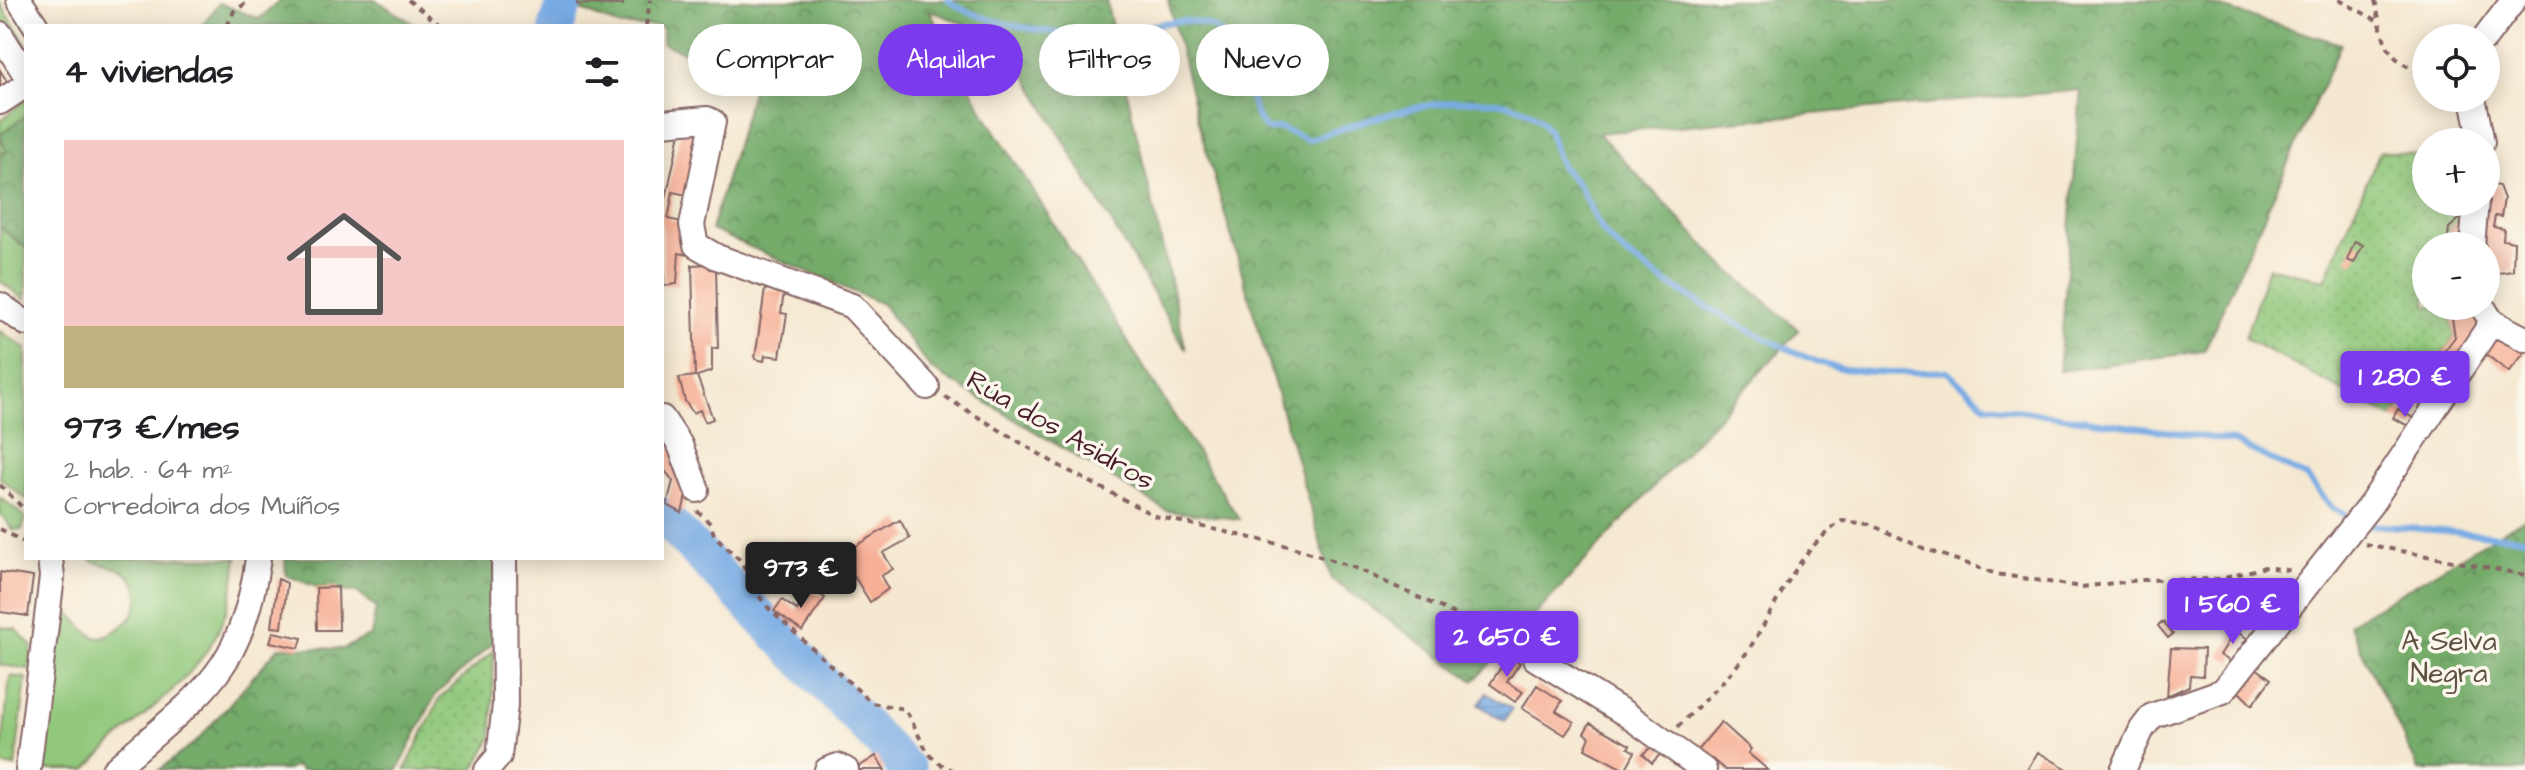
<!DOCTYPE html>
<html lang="es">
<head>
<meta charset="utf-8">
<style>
  :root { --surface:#fff; --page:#f2f2f2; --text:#202124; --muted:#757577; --accent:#7c3aed }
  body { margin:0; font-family:"Architects Daughter",sans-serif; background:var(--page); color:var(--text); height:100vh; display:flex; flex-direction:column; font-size:30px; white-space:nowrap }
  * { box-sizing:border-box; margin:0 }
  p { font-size:26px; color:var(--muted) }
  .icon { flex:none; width:44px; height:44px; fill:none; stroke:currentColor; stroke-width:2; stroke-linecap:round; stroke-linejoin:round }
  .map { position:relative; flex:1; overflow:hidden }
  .drawer { position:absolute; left:24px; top:24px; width:640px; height:536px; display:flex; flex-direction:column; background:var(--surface); border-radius:0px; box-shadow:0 4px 20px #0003 }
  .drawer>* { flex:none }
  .top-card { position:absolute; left:688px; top:24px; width:760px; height:72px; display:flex; gap:16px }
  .controls { position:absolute; left:2412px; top:24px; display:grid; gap:16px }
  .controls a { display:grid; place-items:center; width:88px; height:88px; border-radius:50%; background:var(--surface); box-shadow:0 4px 20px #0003; font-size:40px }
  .price { position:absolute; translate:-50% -68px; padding:0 18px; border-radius:8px; background:var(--accent); color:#fff; font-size:26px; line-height:52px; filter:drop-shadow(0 2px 4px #0008) }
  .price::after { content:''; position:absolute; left:50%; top:48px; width:24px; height:18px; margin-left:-12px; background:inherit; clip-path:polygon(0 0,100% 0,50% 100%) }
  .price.current { background:#222; color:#fff }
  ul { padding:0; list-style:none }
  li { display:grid; align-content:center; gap:16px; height:424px; padding:0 40px }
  li span { display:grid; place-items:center; height:248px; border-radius:0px; color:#555 }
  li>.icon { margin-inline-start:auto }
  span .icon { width:144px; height:144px; fill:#fffc; stroke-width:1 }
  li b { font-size:34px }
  h2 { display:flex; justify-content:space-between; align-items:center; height:96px; padding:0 40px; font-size:34px }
  .pill { padding:0 28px; border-radius:36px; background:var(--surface); box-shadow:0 4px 20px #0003; font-size:28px; line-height:72px }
  .pill.current { background:var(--accent); color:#fff }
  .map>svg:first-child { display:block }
  .green { fill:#91c87b; stroke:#6e7453; stroke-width:2 }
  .forest { fill:url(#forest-crowns); stroke:#5f664b; stroke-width:2 }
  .garden { fill:url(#garden-dots); stroke:#6e7453; stroke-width:2 }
  .water { fill:url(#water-rules); stroke:#616588; stroke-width:2 }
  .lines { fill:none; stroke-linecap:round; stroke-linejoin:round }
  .stream { stroke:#78abe4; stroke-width:6 }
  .river { stroke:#78abe4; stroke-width:36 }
  .building { fill:#f7af95 }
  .minor-casing { stroke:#866565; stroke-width:28 }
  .path { stroke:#866565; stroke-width:4; stroke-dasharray:6 6; stroke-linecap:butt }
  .minor { stroke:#fff; stroke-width:24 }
  .labels { text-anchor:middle; stroke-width:7; stroke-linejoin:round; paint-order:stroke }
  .street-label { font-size:28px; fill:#4a1f2b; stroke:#fbf7ec }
  .park-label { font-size:28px; fill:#5f5243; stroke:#fbf7ec }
</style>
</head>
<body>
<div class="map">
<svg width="2525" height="770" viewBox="0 0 2525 770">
  <defs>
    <pattern id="forest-crowns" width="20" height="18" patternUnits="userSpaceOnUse" patternTransform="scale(2)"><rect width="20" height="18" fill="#74ac6b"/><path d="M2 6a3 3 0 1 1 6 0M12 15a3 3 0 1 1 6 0" fill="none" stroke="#618b58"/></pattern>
    <pattern id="garden-dots" width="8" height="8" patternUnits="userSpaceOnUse" patternTransform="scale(2)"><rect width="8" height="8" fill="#91c87b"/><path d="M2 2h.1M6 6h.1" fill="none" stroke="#7fab6a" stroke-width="1.8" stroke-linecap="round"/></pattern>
    <pattern id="water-rules" width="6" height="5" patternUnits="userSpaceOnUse" patternTransform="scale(2)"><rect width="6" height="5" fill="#78abe4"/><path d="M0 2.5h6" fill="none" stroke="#648bb9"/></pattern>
  </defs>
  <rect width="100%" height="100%" fill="#fbf7ec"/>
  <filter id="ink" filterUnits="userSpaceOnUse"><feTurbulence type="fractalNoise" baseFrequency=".0125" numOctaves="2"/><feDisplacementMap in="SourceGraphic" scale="16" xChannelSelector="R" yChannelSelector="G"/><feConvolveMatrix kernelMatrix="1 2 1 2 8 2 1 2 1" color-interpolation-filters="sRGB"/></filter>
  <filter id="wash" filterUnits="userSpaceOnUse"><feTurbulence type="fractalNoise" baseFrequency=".006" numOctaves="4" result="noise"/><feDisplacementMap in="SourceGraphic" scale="32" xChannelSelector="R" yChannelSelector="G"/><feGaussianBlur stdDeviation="1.8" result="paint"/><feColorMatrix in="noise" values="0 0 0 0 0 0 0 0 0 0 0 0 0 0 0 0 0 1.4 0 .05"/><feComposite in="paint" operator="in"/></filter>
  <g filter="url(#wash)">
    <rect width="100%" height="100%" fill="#f5e8d0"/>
    <path class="green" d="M0,3L26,44V57L0,17Z
      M26,99V300L0,281V121Z
      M0,331L26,349V499L0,478Z
      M0,497L26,518L22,529L13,530L0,513Z
      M89,558H237C228,673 154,695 86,770H34L58,603C72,609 77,628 97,638C124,633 152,604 130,577C119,564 101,568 89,558Z
      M0,627L16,629L32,646L29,669L0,665Z
      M10,676L26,678L15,767L0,765Z"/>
    <path class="forest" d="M281,0H376L417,26H202L219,3L259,19Z
      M556,0H1106L1186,350L1005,40L929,10L981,108L1239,519L1167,511L931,369L882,304L711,230L755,81L662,43V26H620Z
      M1168,0H2195L2341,44L2204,351L2059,371L2081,90L1598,133L1724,266L1799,330L1474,681L1331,579L1199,125Z
      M26,115V248L0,227V155L6,151L0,135Z
      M2525,518V770H2419L2349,624Z
      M285,558H496L494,642L436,694L398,770H300L296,766L287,770H159L198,740L279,647L343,649L371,635L376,608L357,592L325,590L286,575Z"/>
    <path class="garden" d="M2380,151L2426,155V202H2472L2471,209L2449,228L2447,246H2426V306H2450L2455,337L2426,375L2418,370L2406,386L2407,395L2393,418L2245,338L2268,267L2325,280Z
      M494,650L492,737L474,770H405L440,698Z"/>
    <path class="water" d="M1486,693L1512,709L1504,721L1479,705Z"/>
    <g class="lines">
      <path class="stream" d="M948,0C973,22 1068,38 1102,36C1139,34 1196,0 1228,41C1242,63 1249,96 1259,121L1268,130L1280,128L1308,140C1364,121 1482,77 1537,117C1553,130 1552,148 1561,165C1566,173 1575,180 1580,188C1588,202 1594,218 1603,231C1629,270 1784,353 1831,366C1866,375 1909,373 1946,371L1987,406L2233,441L2306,477L2333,509L2352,518
        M2362,524L2525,538"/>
      <path class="river" d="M557,26L565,0
        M662,515L908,770"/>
    </g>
    <g id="blocks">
      <path class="building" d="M577,0H623V5L577,4Z
        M0,70L11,88L0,95Z
        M680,133H704L691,196L673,192L668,219L686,223L684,235L688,255L679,253L677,284L664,286L662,217Z
        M2489,184L2499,186L2504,199L2501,217L2495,216L2493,227L2504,229L2503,240L2514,242L2513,271L2499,273L2496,296L2486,295V246H2482L2481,226Z
        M2471,209L2470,246H2447L2449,228Z
        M2355,241L2363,245L2354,263L2347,260Z
        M709,264L710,269H716L718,348H712V371L697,376L713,419L705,422L700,410L693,413L685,401L679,378L695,376L692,265Z
        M765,289L784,292L781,313L787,314L780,357L765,355L764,361L755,359Z
        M2450,306H2476L2479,326L2441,388L2426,375L2455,337Z
        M2499,333L2525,347V352L2509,372L2483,352Z
        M2398,409L2418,421L2412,428L2393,418Z
        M668,442L689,483L682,513L667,505L673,481L662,467V446Z
        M900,520L910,538L883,553L893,569L881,576L888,589L870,602L841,555Z
        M0,572L33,577L28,616L0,612Z
        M278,579L287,583L282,628L272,627Z
        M338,587L339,630H317L316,588Z
        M811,589L825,598L802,631L774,611L782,600L797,610Z
        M2163,622L2173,634L2168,638L2158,626Z
        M2235,631L2247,638L2231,662L2220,655Z
        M273,632L302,638L299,648L270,642Z
        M2171,648L2204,649L2203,676L2190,675L2189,686L2167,696Z
        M1509,655L1520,663L1507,682L1523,692L1515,702L1490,684Z
        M2252,665L2271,679L2252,705L2235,688Z
        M1537,685L1562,701L1556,711L1574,722L1565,735L1522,708Z
        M1721,722L1751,749L1748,753L1768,770H1725L1712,759L1708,764L1695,753Z
        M1590,723L1630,745L1628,748L1635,752L1625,770L1585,749L1590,737L1584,733Z
        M1656,743L1664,750L1652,763L1643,754Z
        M2038,752L2069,770H2027Z
        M876,756L885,770H858L857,768Z"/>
    </g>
  </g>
  <g filter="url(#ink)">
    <use href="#blocks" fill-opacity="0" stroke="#866565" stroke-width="2"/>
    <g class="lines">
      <defs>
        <path id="minor" d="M19,0L36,26
          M0,34L26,75
          M2485,38L2514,0
          M2473,98L2482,142
          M0,102L26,85
          M662,123L707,119L713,122L692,225L696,245L717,257L852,306L927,387
          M2472,246L2476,202
          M0,305L26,323
          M2482,306L2492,322L2525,339
          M662,418L680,445L697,490
          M1535,658L1626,714L1704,770
          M28,770L52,577L50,558
          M114,770C195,696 242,678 258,558
          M487,770L499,756L505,705L504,558
          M827,770L838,766L846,770
          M2123,770L2142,729L2152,716L2223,691L2371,504L2492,322"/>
      </defs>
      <use href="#minor" class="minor-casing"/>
      <path class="path" d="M408,0L442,26
        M2339,0L2380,22
        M2375,0C2384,40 2383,60 2426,74
        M227,26L234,11L251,0
        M646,26L650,0
        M945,397L1056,464L1155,516L1292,547L1353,567L1474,623L1519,649
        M0,485L26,511
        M697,511L711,524L714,535L741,561L754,590L771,611L872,703L904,709C922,733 921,759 953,770
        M0,529L26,543
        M2365,544L2525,575
        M1678,727C1701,702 1730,678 1749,649C1778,605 1796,551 1842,521L1869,524L1923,548L1996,574L2081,587L2140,580L2221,579L2265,567L2294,571"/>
      <use href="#minor" class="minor"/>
    </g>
  </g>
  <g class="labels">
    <g class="street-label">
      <text transform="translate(1061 429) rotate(30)" y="10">Rúa dos Asidros</text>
    </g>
    <g class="park-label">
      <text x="2449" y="650">A Selva<tspan x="2449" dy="32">Negra</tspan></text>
    </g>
  </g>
</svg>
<div class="controls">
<a><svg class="icon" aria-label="locate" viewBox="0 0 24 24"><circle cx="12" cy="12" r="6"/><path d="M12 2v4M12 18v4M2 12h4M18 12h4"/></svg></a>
<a>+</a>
<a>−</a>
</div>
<b class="price" style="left:2405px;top:419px">1 280 €</b>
<b class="price current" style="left:801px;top:610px">973 €</b>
<b class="price" style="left:2233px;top:646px">1 560 €</b>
<b class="price" style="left:1507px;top:679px">2 650 €</b>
<div class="top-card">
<a class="pill">Comprar</a>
<a class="pill current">Alquilar</a>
<a class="pill">Filtros</a>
<a class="pill">Nuevo</a>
</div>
<section class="drawer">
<h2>4 viviendas<svg class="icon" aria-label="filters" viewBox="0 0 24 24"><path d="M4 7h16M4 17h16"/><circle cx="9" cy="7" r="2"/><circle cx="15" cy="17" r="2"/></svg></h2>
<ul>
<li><span style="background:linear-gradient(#f6c9c9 75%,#c2b280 0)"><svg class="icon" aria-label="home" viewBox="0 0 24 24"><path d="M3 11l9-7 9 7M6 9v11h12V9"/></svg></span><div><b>973 €/mes</b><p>2 hab. · 64 m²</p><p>Corredoira dos Muíños</p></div></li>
</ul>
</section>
</div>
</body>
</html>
